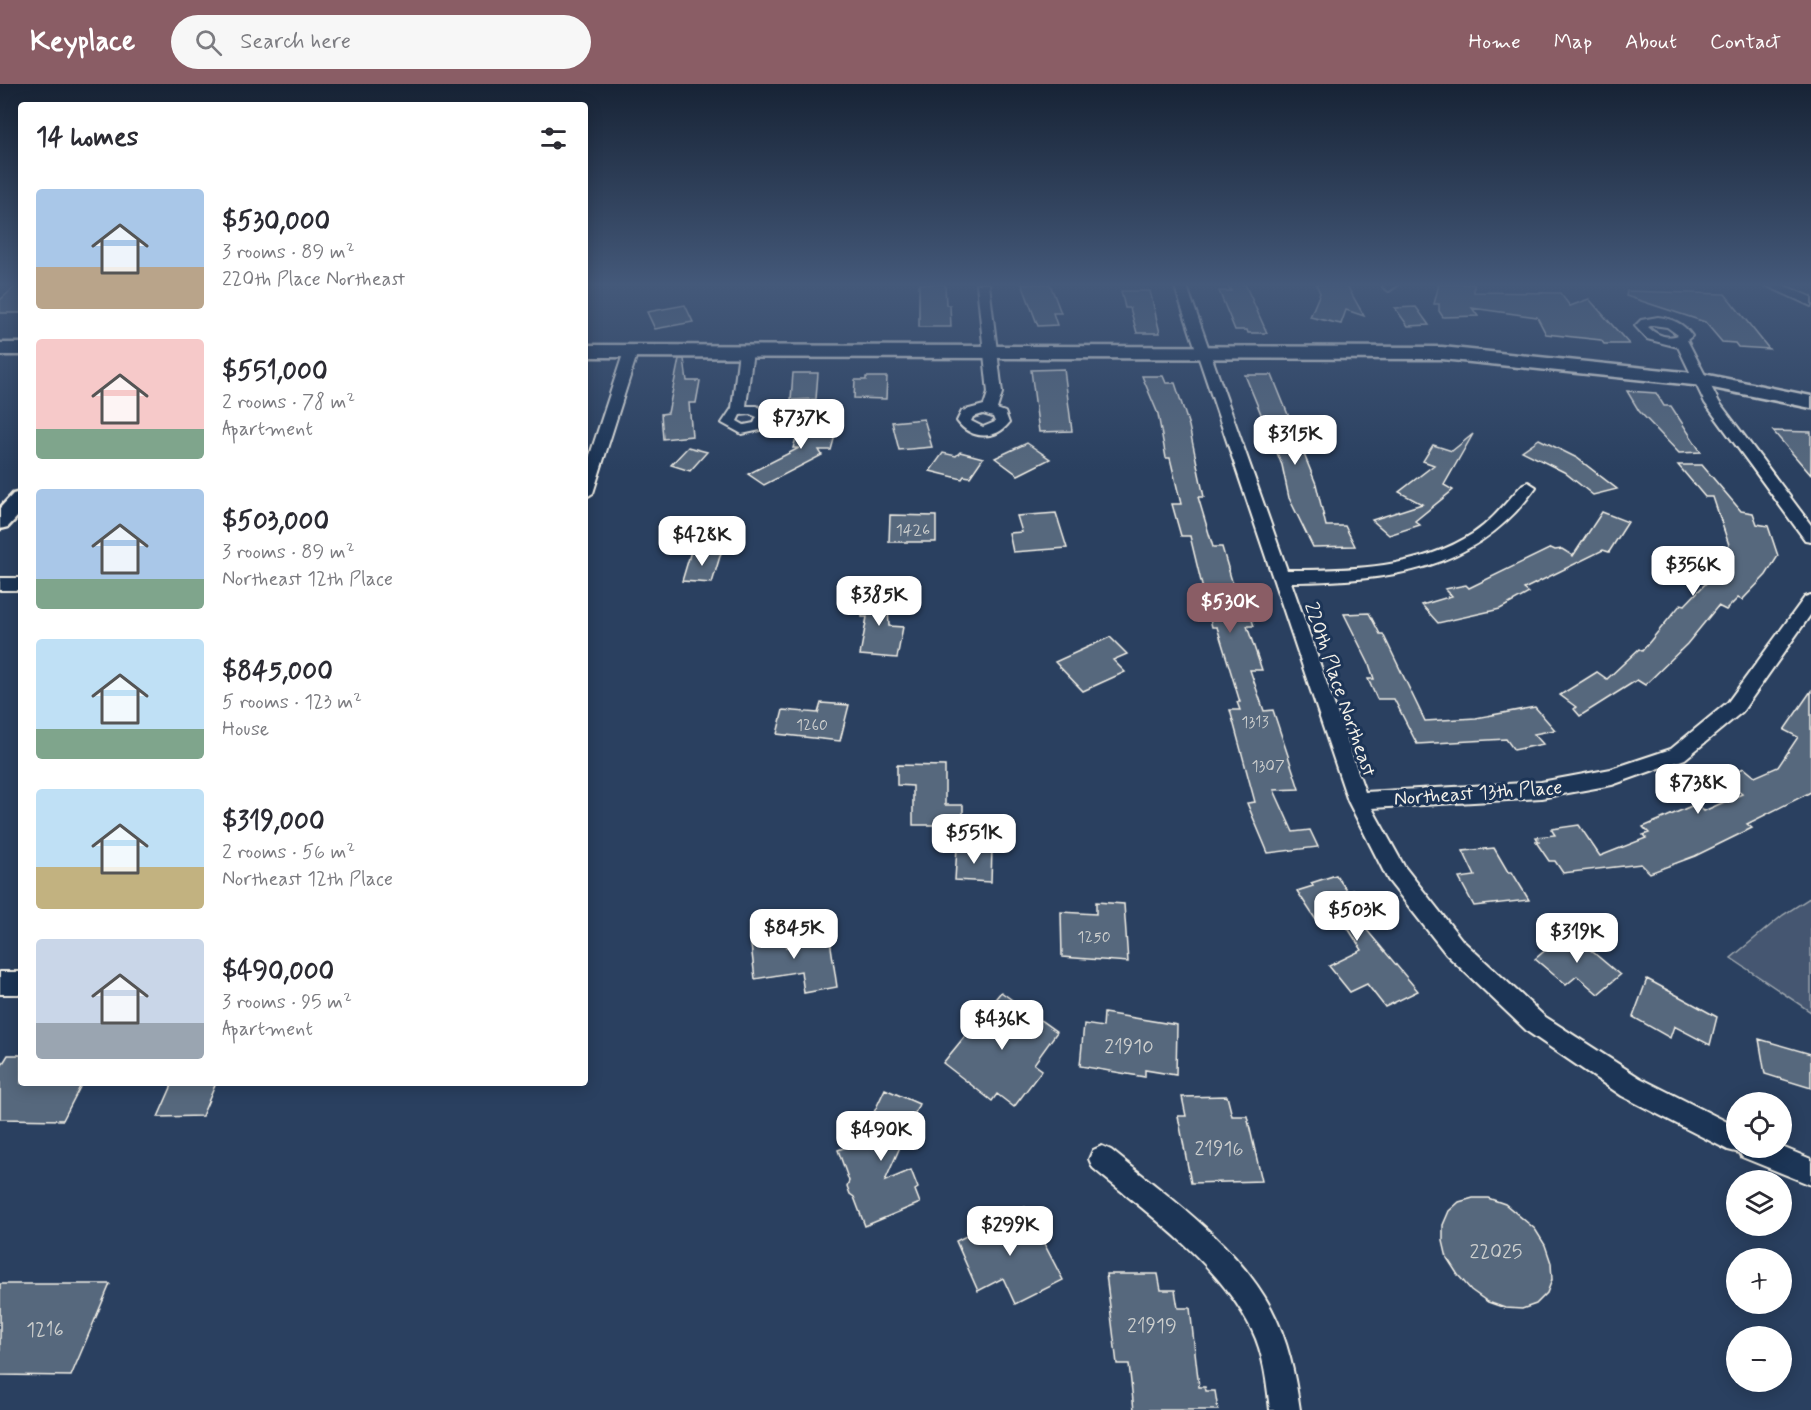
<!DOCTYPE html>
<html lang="en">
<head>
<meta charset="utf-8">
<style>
  :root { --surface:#fff; --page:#f7f7f7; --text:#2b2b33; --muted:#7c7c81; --accent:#8a5d65 }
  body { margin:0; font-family:Mynerve,sans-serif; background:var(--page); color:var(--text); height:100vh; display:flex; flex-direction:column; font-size:22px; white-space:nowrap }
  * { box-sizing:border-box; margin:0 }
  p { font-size:20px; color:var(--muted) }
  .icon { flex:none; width:33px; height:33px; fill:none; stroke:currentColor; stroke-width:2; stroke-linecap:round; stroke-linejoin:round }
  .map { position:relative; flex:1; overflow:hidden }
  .drawer { position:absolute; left:18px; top:18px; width:570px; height:984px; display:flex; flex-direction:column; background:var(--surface); border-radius:6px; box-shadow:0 3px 15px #0003 }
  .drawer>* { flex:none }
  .fabs { position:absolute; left:1726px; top:1008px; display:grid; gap:12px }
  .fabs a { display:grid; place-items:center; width:66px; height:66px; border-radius:50%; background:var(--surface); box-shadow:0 3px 15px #0003; font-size:30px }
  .price { position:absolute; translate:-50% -51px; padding:0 14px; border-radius:12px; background:#fff; color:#222; font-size:20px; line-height:39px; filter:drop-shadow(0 2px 3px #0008) }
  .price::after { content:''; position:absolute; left:50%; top:36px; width:18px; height:14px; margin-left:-9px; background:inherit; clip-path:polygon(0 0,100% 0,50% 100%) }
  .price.active { background:var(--accent); color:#fff }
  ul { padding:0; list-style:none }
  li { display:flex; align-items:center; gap:18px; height:150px; padding:0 18px }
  li span { display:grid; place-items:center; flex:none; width:168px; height:120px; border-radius:6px; color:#555 }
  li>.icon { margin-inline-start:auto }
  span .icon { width:72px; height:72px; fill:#fffc; stroke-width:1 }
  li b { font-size:26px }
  h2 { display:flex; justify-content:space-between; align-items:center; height:72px; padding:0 18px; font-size:26px }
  header { display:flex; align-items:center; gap:36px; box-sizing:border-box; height:84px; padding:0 30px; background:var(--accent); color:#fff }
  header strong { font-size:28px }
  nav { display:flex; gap:33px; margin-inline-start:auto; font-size:21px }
  .search { width:420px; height:54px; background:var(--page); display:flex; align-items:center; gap:15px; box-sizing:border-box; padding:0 21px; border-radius:33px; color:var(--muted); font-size:22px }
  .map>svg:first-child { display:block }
  .green { fill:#445771; stroke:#9ca4ac; stroke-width:1.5 }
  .building { fill:#56677d; stroke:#f4f1e8; stroke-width:1.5 }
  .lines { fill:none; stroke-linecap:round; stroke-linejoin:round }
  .street-casing { stroke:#f4f1e8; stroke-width:4 }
  .secondary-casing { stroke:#f4f1e8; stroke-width:5 }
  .street { fill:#1d3557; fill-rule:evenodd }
  .secondary { fill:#1d3557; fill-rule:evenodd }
  .labels { text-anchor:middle; stroke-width:6; stroke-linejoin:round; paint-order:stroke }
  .number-label { font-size:16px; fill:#cccecd }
  .street-label { font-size:20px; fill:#f4f1e8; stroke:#1d3557 }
  .near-number-label { font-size:20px; fill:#cccecd }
</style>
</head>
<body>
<header>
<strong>Keyplace</strong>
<div class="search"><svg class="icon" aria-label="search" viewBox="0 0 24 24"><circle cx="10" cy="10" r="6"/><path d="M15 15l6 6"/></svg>Search here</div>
<nav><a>Home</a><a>Map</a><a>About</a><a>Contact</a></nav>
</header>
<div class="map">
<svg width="1811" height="1326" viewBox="0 0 1811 1326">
  <rect width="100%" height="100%" fill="#2a4060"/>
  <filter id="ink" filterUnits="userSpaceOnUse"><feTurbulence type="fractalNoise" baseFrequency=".0167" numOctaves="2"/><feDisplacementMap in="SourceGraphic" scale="12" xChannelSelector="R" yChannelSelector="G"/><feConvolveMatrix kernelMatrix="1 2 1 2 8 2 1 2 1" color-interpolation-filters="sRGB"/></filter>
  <g filter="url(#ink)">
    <path class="green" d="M1811,813V928L1731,874L1783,831Z"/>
    <path class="building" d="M18,200H21V229H0V216Z
      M919,200H945L946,221H950L951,243H919Z
      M1022,200H1050L1061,229H1053L1057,241L1038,242Z
      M1232,200H1245L1267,249H1248L1247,246H1235L1219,207H1231L1228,202Z
      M1316,200H1346L1364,232L1346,226L1341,240L1310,233L1320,209Z
      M1439,200H1474V208L1560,209L1570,222L1589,215L1629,260H1604L1601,256L1546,250L1537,233L1472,224L1478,232L1443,233L1439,227V220H1434Z
      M1121,207H1150L1160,249H1137L1130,224H1125Z
      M1627,207L1725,210L1769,265L1738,263L1735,259L1722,258L1705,238L1626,212Z
      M685,221L693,238L655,245L647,228Z
      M1416,223L1429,241L1408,242L1395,224Z
      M679,275H684L687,297H700L696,319H689L692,352L663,355L661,330L668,329Z
      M1064,285L1072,347L1039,348L1031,286Z
      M793,289H818L816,315L791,316Z
      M1245,291H1272L1316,400L1326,442H1345L1355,462L1313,463L1289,414L1282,381Z
      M1142,292H1163L1166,299H1175L1189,342L1204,413H1198L1213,463H1222L1240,525H1248L1254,542H1247L1262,586H1250L1264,627L1273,626L1299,705L1274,706L1293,748L1310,746L1318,763L1268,769L1247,719L1255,718L1230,626H1240L1237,618H1240L1217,543H1212L1190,452H1181L1172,420H1181L1170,374H1166L1158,330Z
      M866,293H887L886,315L854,314L855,296H866Z
      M1627,307L1656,309L1664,322H1671L1701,368L1679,369L1639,327Z
      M802,335L839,337L831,366H819L822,371L764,401L748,390L799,364H793Z
      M924,335L932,363L899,366L892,338Z
      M1773,347L1811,348V391Z
      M1473,350L1444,401L1453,406L1415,437L1420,441L1389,451L1372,436L1422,420L1399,408L1434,381L1423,377L1433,361L1452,367Z
      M1539,355L1577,374L1617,405L1593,411L1564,388L1522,367Z
      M1027,359L1050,375L1018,391L995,374Z
      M688,363L707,368L690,387L671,381Z
      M960,368L983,374L970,393L964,392L962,395L930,387L943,369L956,372Z
      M1678,381H1702L1741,427L1753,429L1757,440L1768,442L1778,472L1766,491L1742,516L1738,514L1726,526L1718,522L1687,560L1645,601L1637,596L1580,632L1574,625L1576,623L1560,611L1597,588L1607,595L1639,565L1642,567L1681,520L1685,521L1708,497L1729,461L1713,413H1705Z
      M1602,428L1628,438L1609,468L1603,466L1524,505L1529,509L1500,525L1438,539L1422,521L1452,512L1445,505L1466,501L1469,504L1551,464L1555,466L1562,465L1573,472Z
      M1056,429L1067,464L1013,468L1009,449L1022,448L1017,432Z
      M890,431L936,432V458H889Z
      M691,467L721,469L712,499L682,497Z
      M887,507L889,542L903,543L897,574L860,571L867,533H862L861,508Z
      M1369,529L1380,550H1383L1425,637L1476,634L1535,623L1555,646L1534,650L1543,660L1514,666L1506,655L1417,660L1394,615H1377L1368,595H1374L1369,580L1344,530Z
      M1110,553L1127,570L1113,576L1125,588L1083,607L1055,578Z
      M1811,607V708L1747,740L1752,744L1695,772L1650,789L1641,780L1563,789L1555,777H1549L1536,758H1539L1536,753L1555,751L1551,745L1579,741L1600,772L1646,754L1643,751L1649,749L1643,743L1696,720L1704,727L1742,710L1722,694L1744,684L1755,693L1778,683L1798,653L1784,646Z
      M821,619L849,621L840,657L777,650L783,626L818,629Z
      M897,681L945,682V721H963V741H913V702L897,701Z
      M957,763L992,765L991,798L955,796Z
      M1494,764L1508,788H1512L1529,816L1474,822L1459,794L1475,792L1463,767Z
      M1336,791L1348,808L1354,806L1373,834L1360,838L1418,907L1385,923L1367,900L1350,908L1329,882L1362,866L1342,835L1320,842L1297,807L1313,802L1311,799Z
      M1096,818L1124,820L1128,878L1062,873L1061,828L1096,830Z
      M784,846L786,863L830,856L837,903L804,909L801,887L755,895L750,852Z
      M1568,847L1620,891L1598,910L1577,892L1566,901L1535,875Z
      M1647,895L1717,933L1710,961L1674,942L1670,954L1633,933Z
      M1001,908L1057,948L1034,980L1042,986L1014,1023L997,1010L992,1017L943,979Z
      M1104,929L1177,941L1176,991L1145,986V993L1080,982L1084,940L1103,943Z
      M1759,955L1811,970V1004L1765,990Z
      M8,971H21V999H82L63,1036L0,1035V984Z
      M173,999H216L202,1032L158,1033Z
      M885,1005L919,1020L885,1097L911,1086L918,1104L915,1106L920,1119L865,1142L854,1113L850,1110L847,1102L849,1097L838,1066L860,1058Z
      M1227,1012L1232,1032H1247L1262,1097L1191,1099L1178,1032H1186L1182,1013Z
      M1473,1114H1488L1505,1120L1535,1145L1545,1161L1551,1179L1552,1196L1547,1209L1536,1220L1522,1225L1505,1224L1488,1218L1471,1206L1458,1191L1447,1174L1443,1157V1141L1449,1127L1459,1118Z
      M1025,1123L1063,1196L1015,1220L1003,1194L978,1207L956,1157Z
      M1106,1190H1158L1161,1206H1175L1178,1224H1190L1199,1303H1205L1206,1307H1215L1218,1326H1134L1129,1280H1117Z
      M0,1200H110L71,1292L0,1291Z"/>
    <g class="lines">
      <defs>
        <path id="street" d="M977,200H989L1002,309L997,325L1005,328L1009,339C995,357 970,355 957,337L962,327L984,321L988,309ZM983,330L993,333L995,338L983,343L971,337L973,333Z
          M1174,200H1186L1287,486C1351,486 1419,485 1474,449C1494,435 1507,417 1523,400L1528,398L1536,403C1476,488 1387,497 1291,498L1365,708L1541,698L1611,685L1671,665L1728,618L1805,513L1811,511V530L1742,628L1685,675L1612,701L1541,714L1372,724L1404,782L1462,856L1544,932L1640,994L1737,1043V1064L1782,1063L1811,1075V1101L1742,1073L1740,1069L1728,1066L1622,1012L1528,948L1446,870L1388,796L1348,717Z
          M1385,200H1399L1389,207L1383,203Z
          M1763,200H1780L1811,213V222Z
          M1658,233C1673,235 1683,239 1692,252L1687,256L1719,318L1811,441V457L1805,456L1705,319L1678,263L1647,255L1635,242L1641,236ZM1653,241L1667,243L1678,251C1667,255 1656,251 1648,243Z
          M631,263L638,267L593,409L585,414V386L624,267Z
          M746,263L753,267L746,322H757L772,331L765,345L742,350L722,339L732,324L739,267ZM750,330L757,333L754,339L744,341L737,337L740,331Z
          M0,494H21V506H0Z
          M0,888H21V910H0Z
          M1102,1062L1111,1066C1167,1112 1236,1159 1271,1224C1288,1256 1295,1291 1300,1326H1270C1267,1300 1264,1270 1252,1246C1219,1179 1149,1131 1093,1084L1089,1075L1093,1066Z"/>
        <path id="secondary" d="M0,259H21V271H0Z
          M585,261L1442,263L1703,290L1811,312V324L1703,302L1442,275L585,273Z
          M21,408V429L8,443L0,445V424L13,410Z"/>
      </defs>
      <use href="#street" class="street-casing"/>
      <use href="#secondary" class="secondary-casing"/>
      <use href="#street" class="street"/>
      <use href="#secondary" class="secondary"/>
    </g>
  </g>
  <linearGradient id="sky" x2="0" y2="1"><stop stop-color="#172335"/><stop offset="0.52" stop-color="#44597a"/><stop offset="1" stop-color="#44597a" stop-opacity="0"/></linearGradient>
  <rect width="1811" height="386" fill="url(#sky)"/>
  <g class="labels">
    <g class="number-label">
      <text x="913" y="451">1426</text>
      <text x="1255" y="643">1313</text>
      <text x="812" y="646">1260</text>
      <text x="1268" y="687">1307</text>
      <text x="1094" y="858">1250</text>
    </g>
    <g class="street-label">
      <text transform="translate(1341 605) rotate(71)" y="7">220th Place Northeast</text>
      <text transform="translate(1478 708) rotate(-4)" y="7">Northeast 13th Place</text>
    </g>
    <g class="near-number-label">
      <text x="1129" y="969">21910</text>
      <text x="1219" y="1071">21916</text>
      <text x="1496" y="1174">22025</text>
      <text x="1152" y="1248">21919</text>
      <text x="45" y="1252">1216</text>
    </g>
  </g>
</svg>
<div class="fabs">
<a><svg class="icon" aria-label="locate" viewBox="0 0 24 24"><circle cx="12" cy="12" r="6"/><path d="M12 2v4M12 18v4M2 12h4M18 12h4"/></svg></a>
<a><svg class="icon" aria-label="layers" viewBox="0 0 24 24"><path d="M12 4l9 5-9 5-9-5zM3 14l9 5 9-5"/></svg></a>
<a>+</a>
<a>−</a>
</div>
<b class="price" style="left:801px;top:366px">$737K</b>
<b class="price" style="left:1295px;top:382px">$315K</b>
<b class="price" style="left:702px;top:483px">$428K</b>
<b class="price" style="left:1693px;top:513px">$356K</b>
<b class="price" style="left:879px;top:543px">$385K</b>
<b class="price active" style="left:1230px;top:550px">$530K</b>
<b class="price" style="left:1698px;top:731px">$738K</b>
<b class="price" style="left:974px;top:781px">$551K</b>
<b class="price" style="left:1357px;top:858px">$503K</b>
<b class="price" style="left:794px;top:876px">$845K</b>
<b class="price" style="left:1577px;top:880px">$319K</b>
<b class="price" style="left:1002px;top:967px">$436K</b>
<b class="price" style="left:881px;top:1078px">$490K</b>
<b class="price" style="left:1010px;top:1173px">$299K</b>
<section class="drawer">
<h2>14 homes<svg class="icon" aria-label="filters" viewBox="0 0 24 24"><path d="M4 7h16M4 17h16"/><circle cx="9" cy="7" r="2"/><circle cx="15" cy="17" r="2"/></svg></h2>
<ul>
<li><span style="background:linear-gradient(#a9c7e8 65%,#b9a48a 0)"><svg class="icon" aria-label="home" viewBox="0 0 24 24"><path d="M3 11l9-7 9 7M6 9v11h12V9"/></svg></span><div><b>$530,000</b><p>3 rooms · 89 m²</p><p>220th Place Northeast</p></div></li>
<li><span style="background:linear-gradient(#f6c9c9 75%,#7fa58c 0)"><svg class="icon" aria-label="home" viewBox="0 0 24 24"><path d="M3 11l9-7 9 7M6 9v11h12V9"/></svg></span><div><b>$551,000</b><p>2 rooms · 78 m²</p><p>Apartment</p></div></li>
<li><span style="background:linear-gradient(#a9c7e8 75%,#7fa58c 0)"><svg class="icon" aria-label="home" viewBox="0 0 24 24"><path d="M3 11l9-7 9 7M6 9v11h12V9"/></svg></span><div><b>$503,000</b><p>3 rooms · 89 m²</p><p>Northeast 12th Place</p></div></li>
<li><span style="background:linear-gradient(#bfe0f5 75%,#7fa58c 0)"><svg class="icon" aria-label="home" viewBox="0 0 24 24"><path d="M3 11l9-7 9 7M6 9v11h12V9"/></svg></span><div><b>$845,000</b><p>5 rooms · 123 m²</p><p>House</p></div></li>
<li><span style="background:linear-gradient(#bfe0f5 65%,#c2b280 0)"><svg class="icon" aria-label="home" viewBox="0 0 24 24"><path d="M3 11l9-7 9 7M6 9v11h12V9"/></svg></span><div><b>$319,000</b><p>2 rooms · 56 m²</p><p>Northeast 12th Place</p></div></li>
<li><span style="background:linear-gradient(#c9d6e8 70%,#9aa5b1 0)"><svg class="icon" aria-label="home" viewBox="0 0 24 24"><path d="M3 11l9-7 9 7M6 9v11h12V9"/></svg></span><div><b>$490,000</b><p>3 rooms · 95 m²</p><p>Apartment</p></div></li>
</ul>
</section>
</div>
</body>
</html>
